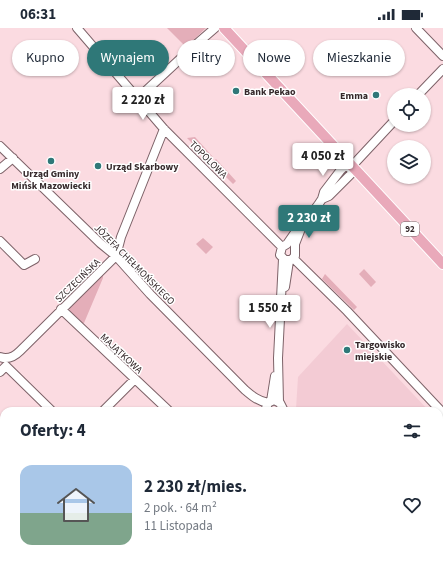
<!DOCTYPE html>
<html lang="pl">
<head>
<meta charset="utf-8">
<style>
  :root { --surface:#fff; --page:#f6f6f7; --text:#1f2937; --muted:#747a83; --line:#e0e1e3; --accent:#2f7878 }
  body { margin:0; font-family:"Source Sans 3",sans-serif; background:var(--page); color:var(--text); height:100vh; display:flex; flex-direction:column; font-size:15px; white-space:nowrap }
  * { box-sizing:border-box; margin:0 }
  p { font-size:13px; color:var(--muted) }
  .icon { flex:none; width:22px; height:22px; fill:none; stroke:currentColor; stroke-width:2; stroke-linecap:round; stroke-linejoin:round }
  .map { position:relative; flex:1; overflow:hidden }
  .side { position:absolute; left:0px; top:379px; width:443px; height:156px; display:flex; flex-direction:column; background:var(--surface); border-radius:12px 12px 0 0; box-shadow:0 1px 3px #0004 }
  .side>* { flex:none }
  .hud { position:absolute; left:12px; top:12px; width:419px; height:36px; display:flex; gap:8px }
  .controls { position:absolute; left:387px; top:60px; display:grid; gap:8px }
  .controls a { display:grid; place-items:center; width:44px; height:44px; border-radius:50%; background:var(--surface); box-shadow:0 1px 3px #0004; font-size:20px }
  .price { position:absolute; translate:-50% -34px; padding:0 9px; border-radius:4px; background:#fff; color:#222; font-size:13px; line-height:26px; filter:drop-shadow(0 1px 2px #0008) }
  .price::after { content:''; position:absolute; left:50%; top:24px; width:12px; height:9px; margin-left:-6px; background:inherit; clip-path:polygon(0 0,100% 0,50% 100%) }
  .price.selected { background:var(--accent); color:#fff }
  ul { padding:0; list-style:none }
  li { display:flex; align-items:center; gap:12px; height:100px; padding:0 20px }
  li+li { border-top:1px solid var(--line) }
  li span { display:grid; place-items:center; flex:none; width:112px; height:80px; border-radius:12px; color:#555 }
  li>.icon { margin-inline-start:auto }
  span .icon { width:48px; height:48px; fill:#fffc; stroke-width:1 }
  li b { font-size:17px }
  h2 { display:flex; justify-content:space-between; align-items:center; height:48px; padding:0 20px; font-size:17px }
  .pill { padding:0 14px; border-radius:18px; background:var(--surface); box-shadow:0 1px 3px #0004; font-size:14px; line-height:36px }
  .pill.selected { background:var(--accent); color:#fff }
  .status { display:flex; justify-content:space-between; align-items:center; height:28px; padding:0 20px; background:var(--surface); direction:ltr }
  .status svg { height:11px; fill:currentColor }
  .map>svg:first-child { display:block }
  .built { fill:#f3cbd4 }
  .green { fill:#e4aeb9 }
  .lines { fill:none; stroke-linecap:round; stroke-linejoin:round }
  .minor-casing { stroke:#7d6268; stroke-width:10 }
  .major-casing { stroke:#fff; stroke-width:12 }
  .minor { stroke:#fff; stroke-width:8 }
  .major { stroke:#e9a9ba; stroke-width:10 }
  .poi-dot { fill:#2f7878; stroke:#fff; stroke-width:1.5 }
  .labels { text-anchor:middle; stroke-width:3; stroke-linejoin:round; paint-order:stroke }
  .shield { fill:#fff; stroke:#72696b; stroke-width:1 }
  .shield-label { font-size:9px; font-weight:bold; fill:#35292b }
  .poi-label { font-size:10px; font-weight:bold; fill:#35292b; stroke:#fff; text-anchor:start }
  .street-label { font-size:10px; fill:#35292b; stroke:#fff }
</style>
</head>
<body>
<div class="status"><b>06:31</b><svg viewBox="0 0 49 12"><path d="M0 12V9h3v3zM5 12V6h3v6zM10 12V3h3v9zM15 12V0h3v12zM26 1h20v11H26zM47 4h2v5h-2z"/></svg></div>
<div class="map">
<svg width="443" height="535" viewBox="0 0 443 535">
  <rect width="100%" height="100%" fill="#fbdbe1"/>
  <path class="built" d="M347,296L429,383H298L296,381L298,349Z"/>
  <path class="green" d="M167,0H206L186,19Z
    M195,109L213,129L210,133L187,110Z
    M216,131L236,153L233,156L212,135Z
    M203,210L213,219L206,226L196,216Z
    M364,241L376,254L371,259L359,246Z
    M325,246L357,279L354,282L322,251Z
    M102,247H103V250L84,295H79L70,285L69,279Z"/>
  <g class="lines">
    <defs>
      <path id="minor" d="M77,0L164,101L282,219
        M416,0L443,28
        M418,67L443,41
        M137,71L193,19L215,0
        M0,118L100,215L116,228L150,266L245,362C252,368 258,373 268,375
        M352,138L394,93
        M0,141L13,130
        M322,171L329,168L351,146L352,138
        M302,198L295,216V228L291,232H285L280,227L282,219L287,216L296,203L302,198L318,177L322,171L324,164L340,143L344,139L352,138
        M0,213L24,237L35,231
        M293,230L347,283L443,385
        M285,259L289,233
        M61,281L169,383
        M0,329C8,332 14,329 20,323L116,228L121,209L164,101
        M6,338L52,383
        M0,344L6,338
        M271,373L275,348
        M279,374L278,330L283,231
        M103,383L135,351
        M265,383L268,375L274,372L280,375L284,383
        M439,393L443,390
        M0,433L4,437
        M0,499L4,503
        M439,512L443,508
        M0,516L4,511
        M439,527L443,531
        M92,531L96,535
        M269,531L273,535
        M153,535L157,531
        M413,535L418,531"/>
      <path id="major" d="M224,0L443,236"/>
    </defs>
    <use href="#minor" class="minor-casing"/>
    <use href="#major" class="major-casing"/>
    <use href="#minor" class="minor"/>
    <use href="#major" class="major"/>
  </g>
  <g class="poi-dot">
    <circle cx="236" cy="63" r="4"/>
    <circle cx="376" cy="67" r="4"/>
    <circle cx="51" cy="133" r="4"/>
    <circle cx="98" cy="138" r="4"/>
    <circle cx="347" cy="322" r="4"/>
  </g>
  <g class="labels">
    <rect class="shield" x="401" y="194" width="18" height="14" rx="3"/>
    <g class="shield-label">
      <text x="410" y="204">92</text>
    </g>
    <g class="poi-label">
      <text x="244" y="67">Bank Pekao</text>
      <text x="368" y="71" text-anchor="end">Emma</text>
      <text x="106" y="142">Urząd Skarbowy</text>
      <text x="51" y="149" text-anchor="middle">Urząd Gminy<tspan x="51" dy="12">Mińsk Mazowiecki</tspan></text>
      <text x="355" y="320">Targowisko<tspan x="355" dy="12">miejskie</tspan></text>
    </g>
    <g class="street-label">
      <text transform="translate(209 131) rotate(45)" y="4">TOPOLOWA</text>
      <text transform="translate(135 236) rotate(45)" y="4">JÓZEFA CHEŁMOŃSKIEGO</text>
      <text transform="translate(77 252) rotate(-44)" y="4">SZCZECIŃSKA</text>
      <text transform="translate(122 325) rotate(43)" y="4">MAJĄTKOWA</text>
    </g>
  </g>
</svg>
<div class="controls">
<a><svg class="icon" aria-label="locate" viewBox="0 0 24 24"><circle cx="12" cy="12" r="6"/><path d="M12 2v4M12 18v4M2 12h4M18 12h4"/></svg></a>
<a><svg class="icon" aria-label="layers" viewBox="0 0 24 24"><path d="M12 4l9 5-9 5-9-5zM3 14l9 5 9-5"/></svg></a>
</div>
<b class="price" style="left:143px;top:93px">2 220 zł</b>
<b class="price" style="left:323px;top:149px">4 050 zł</b>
<b class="price selected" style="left:309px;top:211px">2 230 zł</b>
<b class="price" style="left:270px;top:301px">1 550 zł</b>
<div class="hud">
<a class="pill">Kupno</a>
<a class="pill selected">Wynajem</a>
<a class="pill">Filtry</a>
<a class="pill">Nowe</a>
<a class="pill">Mieszkanie</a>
</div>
<section class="side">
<h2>Oferty: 4<svg class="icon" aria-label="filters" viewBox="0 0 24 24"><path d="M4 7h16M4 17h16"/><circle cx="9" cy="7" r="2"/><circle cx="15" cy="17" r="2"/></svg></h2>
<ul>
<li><span style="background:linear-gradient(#a9c7e8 60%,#7fa58c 0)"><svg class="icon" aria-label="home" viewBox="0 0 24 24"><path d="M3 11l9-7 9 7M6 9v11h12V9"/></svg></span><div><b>2 230 zł/mies.</b><p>2 pok. · 64 m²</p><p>11 Listopada</p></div><svg class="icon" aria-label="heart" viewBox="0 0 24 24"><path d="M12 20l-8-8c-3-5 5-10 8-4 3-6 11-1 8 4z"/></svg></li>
</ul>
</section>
</div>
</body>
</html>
